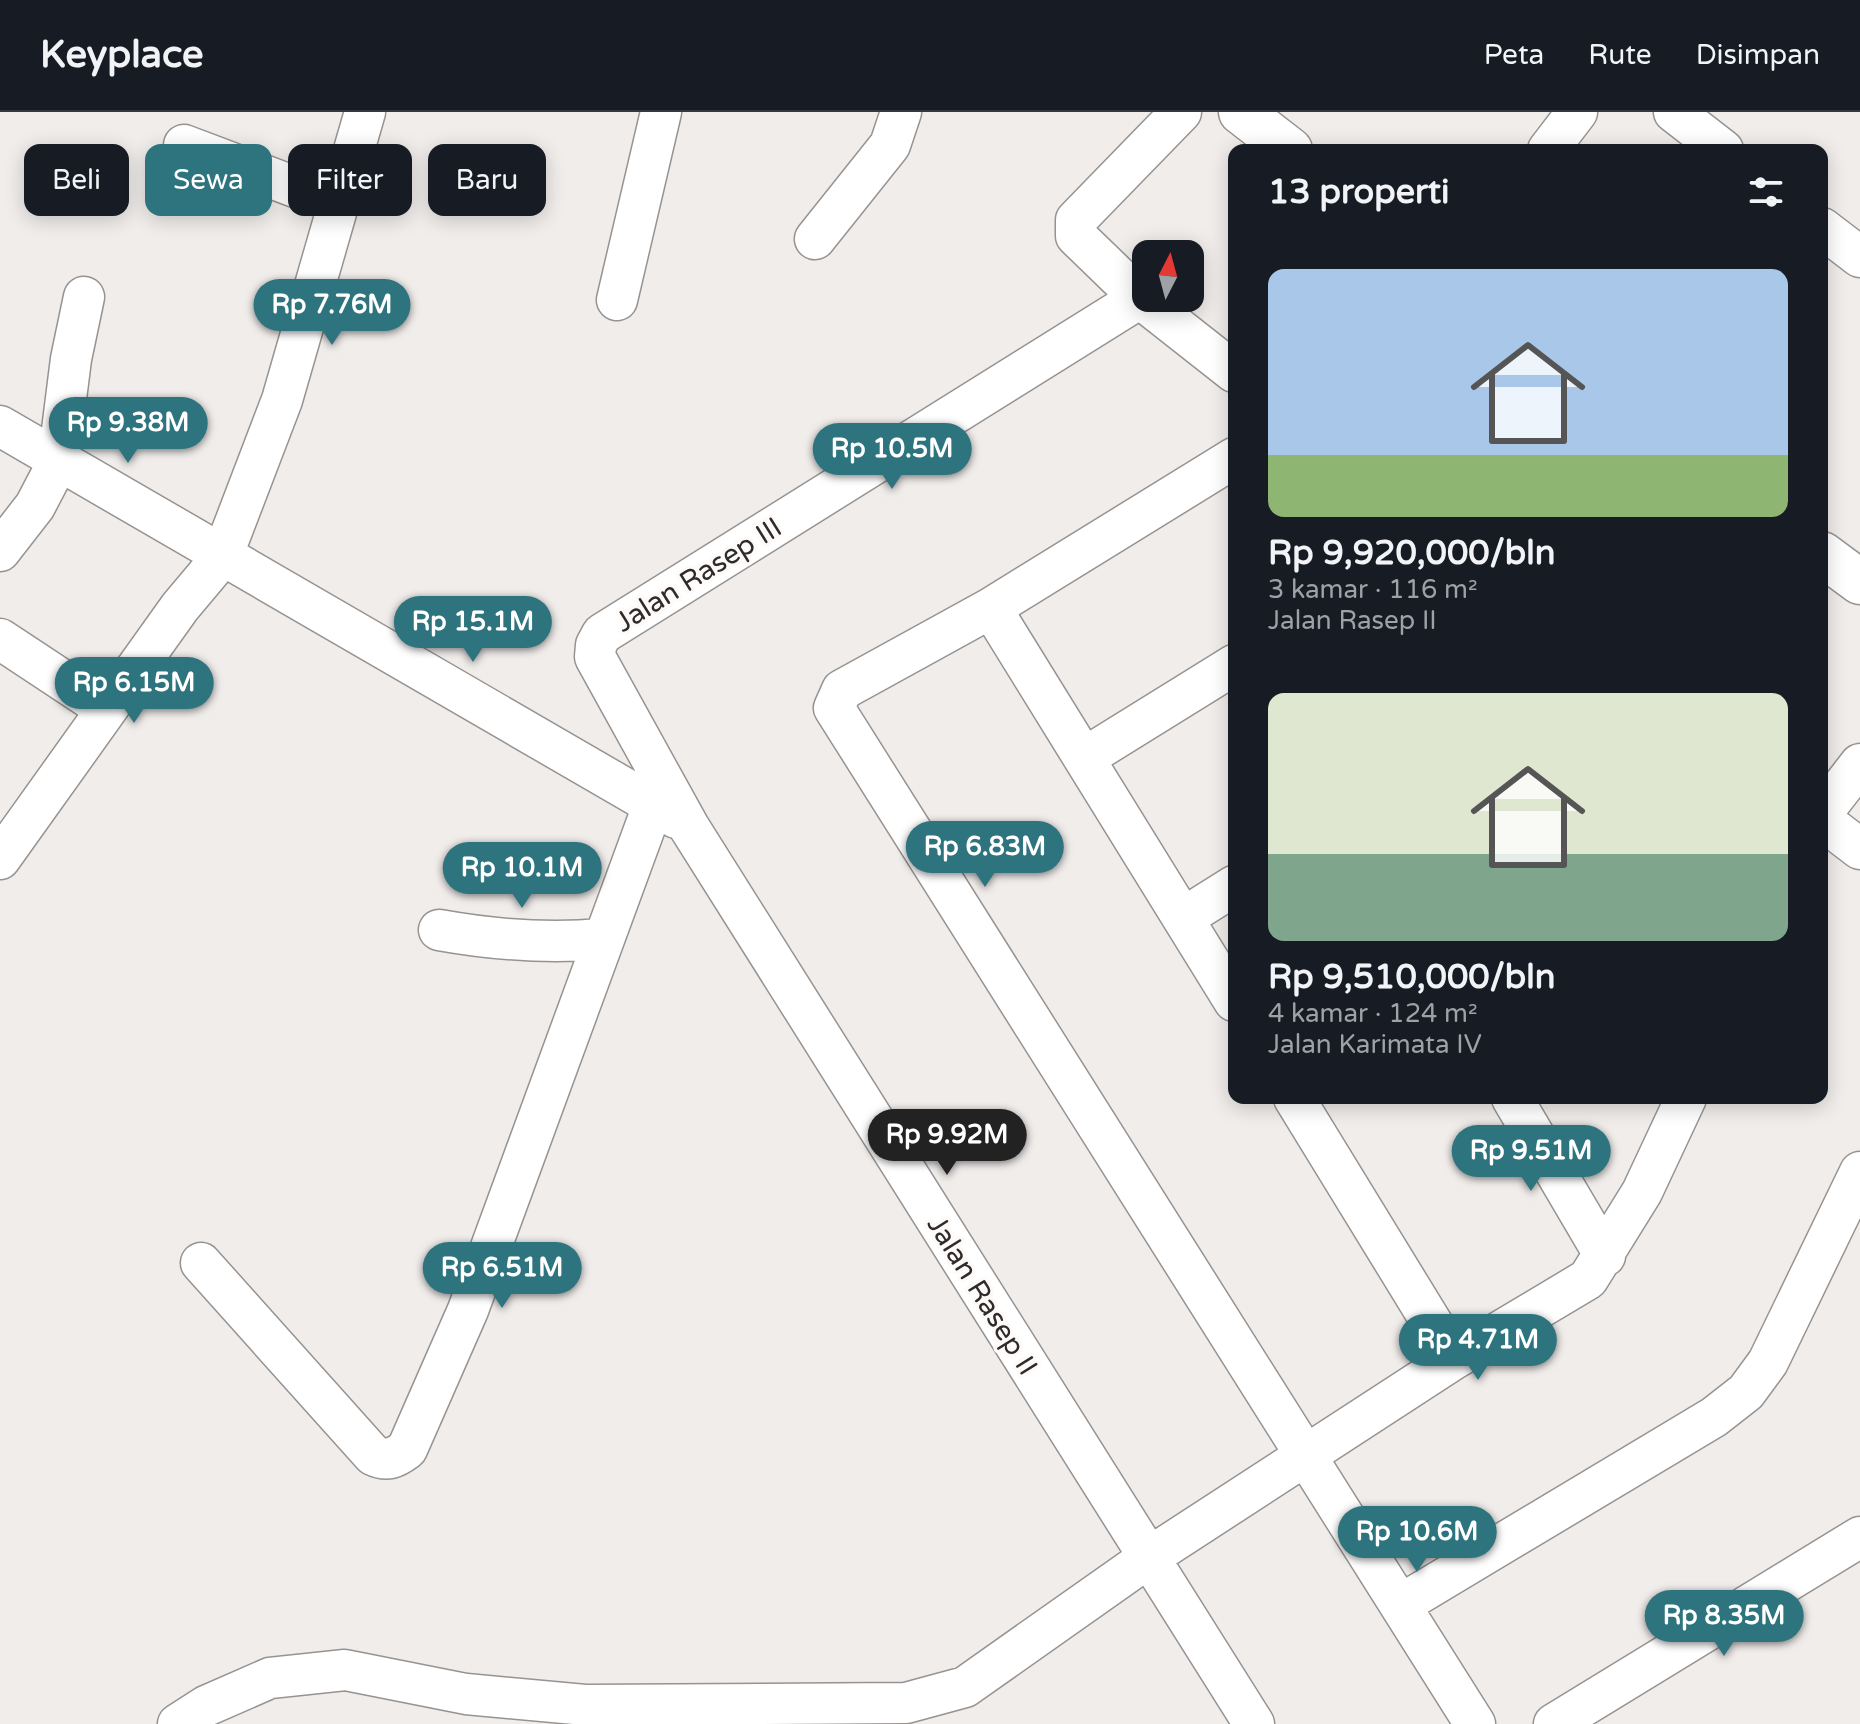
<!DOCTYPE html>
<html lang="id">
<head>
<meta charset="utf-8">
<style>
  :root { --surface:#171b24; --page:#242831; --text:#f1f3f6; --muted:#9ea1a6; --line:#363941; --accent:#2d747f }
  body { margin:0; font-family:"Varela Round",sans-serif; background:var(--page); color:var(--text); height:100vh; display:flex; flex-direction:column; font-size:30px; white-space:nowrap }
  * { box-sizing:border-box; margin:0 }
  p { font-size:26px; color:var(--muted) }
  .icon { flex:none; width:44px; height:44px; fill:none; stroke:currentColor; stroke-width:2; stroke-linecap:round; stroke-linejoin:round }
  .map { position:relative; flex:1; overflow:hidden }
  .side { position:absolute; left:1228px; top:32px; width:600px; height:960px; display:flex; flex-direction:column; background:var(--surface); border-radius:16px; box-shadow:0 4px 20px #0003 }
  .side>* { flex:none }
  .banner { position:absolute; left:24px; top:32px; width:760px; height:72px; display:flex; gap:16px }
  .needle { width:52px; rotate:6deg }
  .buttons { position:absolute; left:1132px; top:128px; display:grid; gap:16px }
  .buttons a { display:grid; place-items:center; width:72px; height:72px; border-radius:16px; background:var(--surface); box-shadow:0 4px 20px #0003; font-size:40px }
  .price { position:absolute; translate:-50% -68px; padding:0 18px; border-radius:28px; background:var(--accent); color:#fff; font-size:26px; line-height:52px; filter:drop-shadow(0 2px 4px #0008) }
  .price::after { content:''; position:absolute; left:50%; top:48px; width:24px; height:18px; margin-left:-12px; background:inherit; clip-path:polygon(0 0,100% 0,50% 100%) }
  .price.on { background:#222; color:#fff }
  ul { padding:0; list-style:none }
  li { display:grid; align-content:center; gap:16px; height:424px; padding:0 40px }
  li span { display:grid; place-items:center; height:248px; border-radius:16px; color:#555 }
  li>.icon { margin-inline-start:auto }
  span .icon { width:144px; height:144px; fill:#fffc; stroke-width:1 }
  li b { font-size:34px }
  h2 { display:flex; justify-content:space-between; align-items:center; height:96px; padding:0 40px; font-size:34px }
  .tag { padding:0 28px; border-radius:16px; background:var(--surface); box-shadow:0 4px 20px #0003; font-size:28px; line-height:72px }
  .tag.on { background:var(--accent); color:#fff }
  header { display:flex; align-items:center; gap:48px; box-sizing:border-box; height:112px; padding:0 40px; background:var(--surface); border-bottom:2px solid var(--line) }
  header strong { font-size:38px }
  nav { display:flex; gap:44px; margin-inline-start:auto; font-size:28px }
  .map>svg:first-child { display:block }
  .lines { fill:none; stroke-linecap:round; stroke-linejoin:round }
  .street-casing { stroke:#969391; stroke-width:43 }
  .secondary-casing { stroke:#969391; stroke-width:47 }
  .street { stroke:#fff; stroke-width:40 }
  .secondary { stroke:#fff; stroke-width:44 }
  .labels { text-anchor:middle; stroke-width:7; stroke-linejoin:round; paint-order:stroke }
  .street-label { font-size:28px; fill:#2d2b2b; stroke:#fdfaf8 }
</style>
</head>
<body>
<header>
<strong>Keyplace</strong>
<nav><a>Peta</a><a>Rute</a><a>Disimpan</a></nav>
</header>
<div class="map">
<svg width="1860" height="1612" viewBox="0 0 1860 1612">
  <rect width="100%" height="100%" fill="#f0edeb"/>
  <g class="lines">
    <defs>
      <path id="street" d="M1181,0L1076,108V124L1140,186L1234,260
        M1674,0L1723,38
        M184,33L340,92
        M1548,38L1577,0
        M1822,116L1860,145
        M815,127L890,33L901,0
        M1140,186L602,522L596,533L595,545L689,715L1254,1612
        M617,188L661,0
        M0,314L676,706
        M1234,346L991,496L842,578L834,596L1475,1612
        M0,439L35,394L58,350L71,247L84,185
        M991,496L1234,889
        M0,527L106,597
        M1084,646L1234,553
        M1822,701L1860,652
        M1822,708L1860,737
        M0,747L180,495L222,445L282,288L365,0
        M1183,806L1234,774
        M439,818C495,828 546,832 602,827
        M1294,986L1454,1247
        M1512,986L1605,1144
        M201,1151L373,1343C387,1350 395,1346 407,1337L468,1198L654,691
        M1400,1493L1714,1305L1746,1280L1768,1250L1860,1060
        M178,1612L206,1594L270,1566L345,1558L466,1582L585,1593L906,1591L965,1575L1148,1446L1454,1247L1588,1167L1642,1080L1686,986
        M1554,1612L1860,1425"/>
      <path id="secondary" d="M1241,0L1290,38
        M1822,442L1860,470"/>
    </defs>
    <use href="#street" class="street-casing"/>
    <use href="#secondary" class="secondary-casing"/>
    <use href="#street" class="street"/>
    <use href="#secondary" class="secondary"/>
  </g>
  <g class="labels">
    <g class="street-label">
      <text transform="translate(698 462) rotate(-32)" y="10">Jalan Rasep III</text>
      <text transform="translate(983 1183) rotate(58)" y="10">Jalan Rasep II</text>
    </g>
  </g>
</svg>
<div class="buttons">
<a><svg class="needle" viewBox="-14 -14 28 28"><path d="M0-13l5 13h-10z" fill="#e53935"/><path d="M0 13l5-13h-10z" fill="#9ea1a6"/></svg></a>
</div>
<b class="price" style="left:332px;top:235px">Rp 7.76M</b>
<b class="price" style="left:128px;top:353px">Rp 9.38M</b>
<b class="price" style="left:892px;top:379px">Rp 10.5M</b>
<b class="price" style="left:473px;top:552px">Rp 15.1M</b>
<b class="price" style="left:134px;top:613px">Rp 6.15M</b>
<b class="price" style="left:985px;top:777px">Rp 6.83M</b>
<b class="price" style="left:522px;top:798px">Rp 10.1M</b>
<b class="price on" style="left:947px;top:1065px">Rp 9.92M</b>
<b class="price" style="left:1531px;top:1081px">Rp 9.51M</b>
<b class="price" style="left:502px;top:1198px">Rp 6.51M</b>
<b class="price" style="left:1478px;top:1270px">Rp 4.71M</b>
<b class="price" style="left:1417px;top:1462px">Rp 10.6M</b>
<b class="price" style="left:1724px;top:1546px">Rp 8.35M</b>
<div class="banner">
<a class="tag">Beli</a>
<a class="tag on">Sewa</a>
<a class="tag">Filter</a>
<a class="tag">Baru</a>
</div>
<section class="side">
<h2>13 properti<svg class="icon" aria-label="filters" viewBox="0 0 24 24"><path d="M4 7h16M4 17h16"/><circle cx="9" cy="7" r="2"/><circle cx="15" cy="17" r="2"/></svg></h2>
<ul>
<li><span style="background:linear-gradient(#a9c7e8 75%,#8fb573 0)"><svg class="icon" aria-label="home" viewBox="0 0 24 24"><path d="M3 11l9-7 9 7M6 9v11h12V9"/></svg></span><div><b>Rp 9,920,000/bln</b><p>3 kamar · 116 m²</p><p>Jalan Rasep II</p></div></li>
<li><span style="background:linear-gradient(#dfe7d0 65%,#7fa58c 0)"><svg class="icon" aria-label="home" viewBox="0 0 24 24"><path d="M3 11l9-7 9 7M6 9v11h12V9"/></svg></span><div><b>Rp 9,510,000/bln</b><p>4 kamar · 124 m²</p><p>Jalan Karimata IV</p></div></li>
</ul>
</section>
</div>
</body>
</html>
